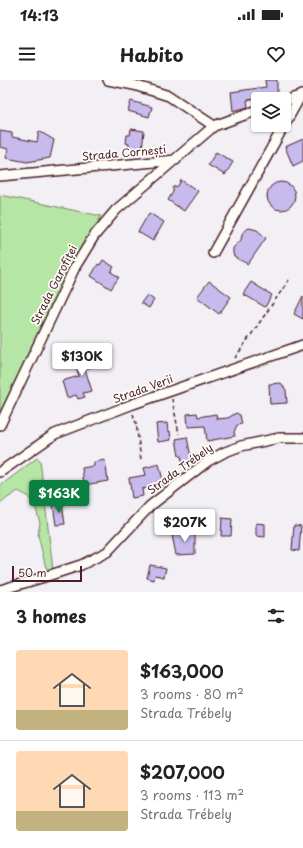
<!DOCTYPE html>
<html lang="en">
<head>
<meta charset="utf-8">
<style>
  :root { --surface:#fff; --page:#f2f2f2; --text:#222; --muted:#767676; --line:#e0e0e0; --accent:#0b8043 }
  body { margin:0; font-family:"Playpen Sans",sans-serif; background:var(--page); color:var(--text); height:100vh; display:flex; flex-direction:column; font-size:15px; white-space:nowrap }
  * { box-sizing:border-box; margin:0 }
  p { font-size:13px; color:var(--muted) }
  .icon { flex:none; width:22px; height:22px; fill:none; stroke:currentColor; stroke-width:2; stroke-linecap:round; stroke-linejoin:round }
  .map { position:relative; height:512px; overflow:hidden }
  .drawer { display:flex; flex-direction:column; background:var(--surface); flex:1 }
  .drawer>* { flex:none }
  .controls { position:absolute; left:251px; top:12px; display:grid; gap:8px }
  .controls a { display:grid; place-items:center; width:40px; height:40px; border-radius:4px; background:var(--surface); box-shadow:0 1px 3px #0004; font-size:20px }
  .scale { position:absolute; left:12px; bottom:10px; width:70px; box-sizing:border-box; padding-left:4px; border:2px solid #4a1f2b; border-top:0; font-size:11px; line-height:14px; white-space:nowrap; color:#4a1f2b; -webkit-text-stroke:3px #fdfcf7; paint-order:stroke }
  .price { position:absolute; translate:-50% -34px; padding:0 9px; border-radius:4px; background:#fff; color:#222; font-size:13px; line-height:26px; filter:drop-shadow(0 1px 2px #0008) }
  .price::after { content:''; position:absolute; left:50%; top:24px; width:12px; height:9px; margin-left:-6px; background:inherit; clip-path:polygon(0 0,100% 0,50% 100%) }
  .price.current { background:var(--accent); color:#fff }
  ul { padding:0; list-style:none }
  li { display:flex; align-items:center; gap:12px; height:100px; padding:0 16px }
  li+li { border-top:1px solid var(--line) }
  li span { display:grid; place-items:center; flex:none; width:112px; height:80px; border-radius:4px; color:#555 }
  li>.icon { margin-inline-start:auto }
  span .icon { width:48px; height:48px; fill:#fffc; stroke-width:1 }
  li b { font-size:17px }
  h2 { display:flex; justify-content:space-between; align-items:center; height:48px; padding:0 16px; font-size:17px }
  .status { display:flex; justify-content:space-between; align-items:center; height:28px; padding:0 20px; background:var(--surface); direction:ltr }
  .status svg { height:11px; fill:currentColor }
  header { display:flex; justify-content:space-between; align-items:center; height:52px; padding:0 16px; background:var(--surface); font-size:18px; font-weight:700 }
  .map>svg:first-child { display:block }
  .green { fill:#b6e6a5; stroke:#808268 }
  .building { fill:#c7baec; stroke:#4a1f2b }
  .lines { fill:none; stroke-linecap:round; stroke-linejoin:round }
  .minor-casing { stroke:#4a1f2b; stroke-width:12 }
  .path { stroke:#4a1f2b; stroke-width:1.5; stroke-dasharray:4 3; stroke-linecap:butt }
  .minor { stroke:#fdfcf7; stroke-width:9 }
  .labels { text-anchor:middle; stroke-width:3.5; stroke-linejoin:round; paint-order:stroke }
  .street-label { font-size:11px; fill:#4a1f2b; stroke:#fdfcf7 }
</style>
</head>
<body>
<div class="status"><b>14:13</b><svg viewBox="0 0 49 12"><path d="M0 12V9h3v3zM5 12V6h3v6zM10 12V3h3v9zM15 12V0h3v12zM26 1h20v11H26zM47 4h2v5h-2z"/></svg></div>
<header><svg class="icon" aria-label="menu" viewBox="0 0 24 24"><path d="M4 6h16M4 12h16M4 18h16"/></svg>Habito<svg class="icon" aria-label="heart" viewBox="0 0 24 24"><path d="M12 20l-8-8c-3-5 5-10 8-4 3-6 11-1 8 4z"/></svg></header>
<div class="map">
<svg width="303" height="512" viewBox="0 0 303 512">
  <rect width="100%" height="100%" fill="#f2eff5"/>
  <filter id="ink" filterUnits="userSpaceOnUse"><feTurbulence type="fractalNoise" baseFrequency=".025" numOctaves="2"/><feDisplacementMap in="SourceGraphic" scale="8" xChannelSelector="R" yChannelSelector="G"/><feConvolveMatrix kernelMatrix="1 2 1 2 8 2 1 2 1" color-interpolation-filters="sRGB"/></filter>
  <g filter="url(#ink)">
    <path class="green" d="M0,115L101,136L0,344Z
      M37,378L40,380L53,490L46,488L38,455L40,443L36,429L28,416L18,411L6,419L0,425V406Z"/>
    <path class="building" d="M265,0H277V14L264,15L265,18L247,20L248,27L233,31L231,12L266,7Z
      M131,21L152,27L149,37L128,31Z
      M131,49L144,51L142,70L128,68L129,64L126,63L127,55H130Z
      M0,51L12,53V57L37,62L39,51L54,60L50,78L27,82L6,78L8,69L0,67Z
      M303,59V81L293,86L285,67Z
      M216,72L233,82L225,95L208,85Z
      M181,100L198,111L184,131L168,120L173,112V107L178,106Z
      M267 116a14 14 0 1 1 28 0a14 14 0 1 1-28 0Z
      M149,133L164,142L153,161L138,152Z
      M249,148L257,150L266,158L248,184L234,177L233,173V168L241,160L242,154L245,150Z
      M103,180L114,187L111,192L119,197L111,209L91,196L98,184L100,185Z
      M209,201L231,217L219,234L197,217Z
      M251,202L272,215L265,227L243,214Z
      M147,215L154,220L149,228L141,223Z
      M303,216V239L294,234Z
      M99,272L103,283L85,289L92,311L83,313L85,317L78,319L76,315L67,318L62,301L79,296L74,281Z
      M281,303L286,310L287,323L270,324L269,304Z
      M197,333L198,337L216,334L217,339L228,338L236,333L240,335L242,344L237,345L234,352L235,356L207,361L205,346L188,347L187,334Z
      M167,343L168,351H170L171,360L158,362L156,344Z
      M187,357L192,383L183,385L181,376H179L176,359Z
      M105,380L108,401L84,405L82,388L94,386V382Z
      M159,384L164,405L142,409L143,416L132,418L129,398L146,395L144,388Z
      M82,403L84,417L79,418L80,420L68,422L65,406Z
      M62,424L65,444L56,445L53,425Z
      M222,438L232,439L231,456H221Z
      M256,443L265,444V457L256,456Z
      M294,445L301,446L299,471L292,470Z
      M187,450H195V474L176,475L172,455L187,452Z
      M150,485L166,488L164,497L155,495L154,500L147,498Z"/>
    <g class="lines">
      <defs>
        <path id="minor" d="M108,0L134,5L169,16L214,46
          M284,21L303,15
          M0,96L176,80
          M213,173L301,15
          M0,345L75,187L94,156L116,130L214,46L258,30
          M0,392L55,354L133,324L303,265
          M0,510L41,498L81,485L107,472L150,426L208,381L225,372L241,366L279,358H303"/>
      </defs>
      <use href="#minor" class="minor-casing"/>
      <path class="path" d="M235,278L289,200
        M172,319L179,354
        M133,334L136,343L141,380"/>
      <use href="#minor" class="minor"/>
    </g>
  </g>
  <g class="labels">
    <g class="street-label">
      <text transform="translate(124 73) rotate(-5)" y="4">Strada Cornești</text>
      <text transform="translate(54 205) rotate(-63)" y="4">Strada Garofiței</text>
      <text transform="translate(143 309) rotate(-20)" y="4">Strada Verii</text>
      <text transform="translate(180 389) rotate(-36)" y="4">Strada Trébely</text>
    </g>
  </g>
</svg>
<div class="controls">
<a><svg class="icon" aria-label="layers" viewBox="0 0 24 24"><path d="M12 4l9 5-9 5-9-5zM3 14l9 5 9-5"/></svg></a>
</div>
<div class="scale">50 m</div>
<b class="price" style="left:82px;top:297px">$130K</b>
<b class="price current" style="left:59px;top:434px">$163K</b>
<b class="price" style="left:185px;top:463px">$207K</b>
</div>
<section class="drawer">
<h2>3 homes<svg class="icon" aria-label="filters" viewBox="0 0 24 24"><path d="M4 7h16M4 17h16"/><circle cx="9" cy="7" r="2"/><circle cx="15" cy="17" r="2"/></svg></h2>
<ul>
<li><span style="background:linear-gradient(#ffd9b3 75%,#c2b280 0)"><svg class="icon" aria-label="home" viewBox="0 0 24 24"><path d="M3 11l9-7 9 7M6 9v11h12V9"/></svg></span><div><b>$163,000</b><p>3 rooms · 80 m²</p><p>Strada Trébely</p></div></li>
<li><span style="background:linear-gradient(#ffd9b3 75%,#c2b280 0)"><svg class="icon" aria-label="home" viewBox="0 0 24 24"><path d="M3 11l9-7 9 7M6 9v11h12V9"/></svg></span><div><b>$207,000</b><p>3 rooms · 113 m²</p><p>Strada Trébely</p></div></li>
</ul>
</section>
</body>
</html>
